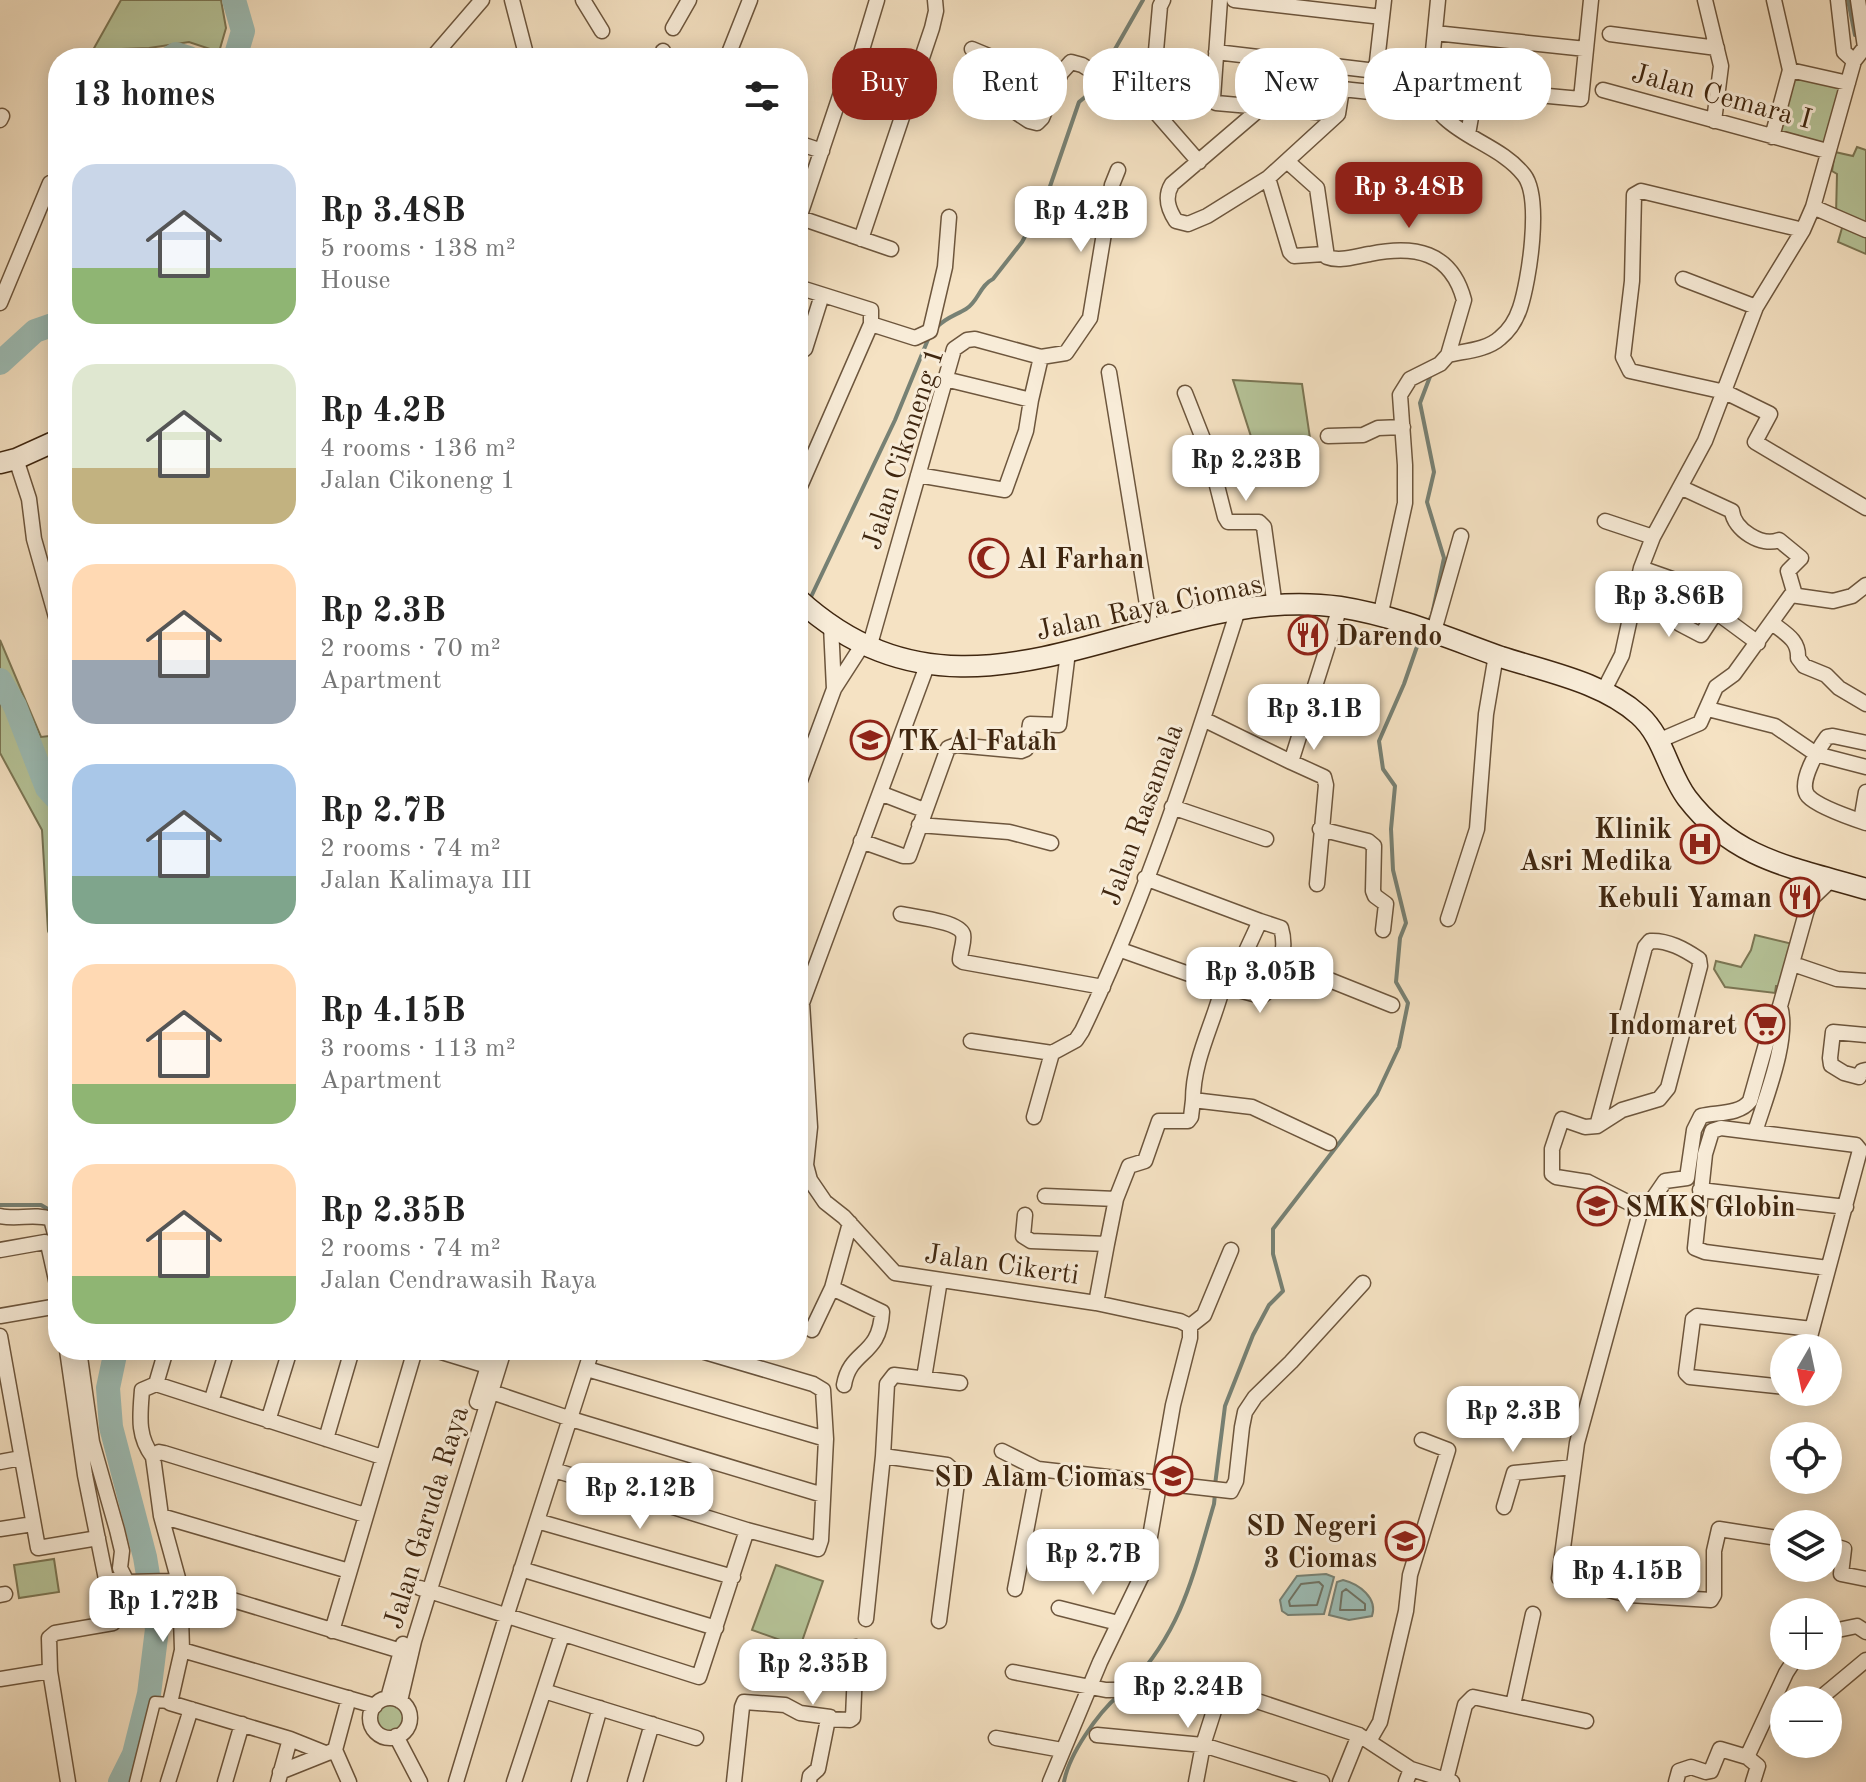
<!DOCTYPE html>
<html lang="en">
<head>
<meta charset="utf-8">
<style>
  :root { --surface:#fff; --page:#f6f6f6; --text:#222; --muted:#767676; --accent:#8f2418 }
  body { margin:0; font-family:"Old Standard TT",serif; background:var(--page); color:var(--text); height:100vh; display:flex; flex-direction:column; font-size:30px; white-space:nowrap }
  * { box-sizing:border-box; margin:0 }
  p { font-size:26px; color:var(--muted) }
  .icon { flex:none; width:44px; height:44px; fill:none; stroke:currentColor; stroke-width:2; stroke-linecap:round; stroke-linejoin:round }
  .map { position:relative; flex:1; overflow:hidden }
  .details { position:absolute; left:48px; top:48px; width:760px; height:1312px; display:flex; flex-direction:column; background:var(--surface); border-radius:32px; box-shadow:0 4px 20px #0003 }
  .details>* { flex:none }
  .guide { position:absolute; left:832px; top:48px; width:760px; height:72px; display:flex; gap:16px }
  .needle { width:52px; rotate:189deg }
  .controls { position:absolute; left:1770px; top:1334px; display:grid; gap:16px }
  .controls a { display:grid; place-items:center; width:72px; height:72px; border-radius:50%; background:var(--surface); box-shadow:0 4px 20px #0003; font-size:40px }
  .price { position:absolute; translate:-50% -68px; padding:0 18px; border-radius:16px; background:#fff; color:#222; font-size:26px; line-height:52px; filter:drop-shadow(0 2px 4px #0008) }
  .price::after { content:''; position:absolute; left:50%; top:48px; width:24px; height:18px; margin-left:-12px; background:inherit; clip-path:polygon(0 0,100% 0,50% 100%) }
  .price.selected { background:var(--accent); color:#fff }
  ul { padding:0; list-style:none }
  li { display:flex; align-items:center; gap:24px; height:200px; padding:0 24px }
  li span { display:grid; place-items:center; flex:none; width:224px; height:160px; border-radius:24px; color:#555 }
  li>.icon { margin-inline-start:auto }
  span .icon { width:96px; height:96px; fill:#fffc; stroke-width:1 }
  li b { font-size:34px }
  h2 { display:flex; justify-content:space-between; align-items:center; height:96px; padding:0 24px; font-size:34px }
  .pill { padding:0 28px; border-radius:32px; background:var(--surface); box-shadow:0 4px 20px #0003; font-size:28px; line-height:72px }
  .pill.selected { background:var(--accent); color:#fff }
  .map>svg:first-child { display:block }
  .green { fill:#b6c499; stroke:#7b7654; stroke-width:2 }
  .water { fill:#9cbdb6; stroke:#778174; stroke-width:2 }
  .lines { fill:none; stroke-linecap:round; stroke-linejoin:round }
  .shore { stroke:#6e7263; stroke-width:2 }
  .stream { stroke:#778174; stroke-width:4 }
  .river { stroke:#9cbdb6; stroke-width:24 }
  .pedestrian-casing { stroke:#6d563d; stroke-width:13 }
  .minor-casing { stroke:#6d563d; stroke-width:17 }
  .secondary-casing { stroke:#402710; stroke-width:23 }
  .pedestrian { stroke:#f8ecd8; stroke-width:10 }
  .minor { stroke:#f8ecd8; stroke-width:14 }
  .secondary { stroke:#f8ecd8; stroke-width:20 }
  .labels { text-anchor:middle; stroke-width:6; stroke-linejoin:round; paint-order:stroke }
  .street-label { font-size:28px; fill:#402710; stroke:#f8ecd8 }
  .poi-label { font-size:28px; font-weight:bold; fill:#402710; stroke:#f8ecd8; text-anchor:end }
</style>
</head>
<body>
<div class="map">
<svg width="1866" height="1782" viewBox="0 0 1866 1782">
  <rect width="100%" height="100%" fill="#f5e2c3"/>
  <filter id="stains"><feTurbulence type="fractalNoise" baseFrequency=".0025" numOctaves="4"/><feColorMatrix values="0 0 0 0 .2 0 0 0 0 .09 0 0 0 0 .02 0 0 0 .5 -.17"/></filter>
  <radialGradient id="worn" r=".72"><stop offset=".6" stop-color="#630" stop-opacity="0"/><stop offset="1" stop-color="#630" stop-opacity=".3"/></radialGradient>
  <path class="green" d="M121,0H221L226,28L219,52L189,42L149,48L93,50Z
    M1790,70L1848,83L1827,151L1772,137Z
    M1857,147L1866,150V254L1838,242L1844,221L1836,215L1837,174L1832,171L1835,152L1853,156Z
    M1233,380L1302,384L1310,438L1255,449Z
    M0,640L41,737L58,735V954L48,931L42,830L0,753Z
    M1755,935L1801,946L1789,986H1776L1775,993L1725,987L1714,969L1716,961L1741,967L1751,950Z
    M54,1559L59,1592L19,1598L14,1565Z
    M776,1565L823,1581L800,1647L752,1630Z
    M373 1718a17 17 0 1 1 34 0a17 17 0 1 1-34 0Z"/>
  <path class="water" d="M1326,1574L1334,1577L1324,1614L1288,1615L1282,1611L1280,1600L1297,1576Z
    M1343,1580C1359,1584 1378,1598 1372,1616L1349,1620L1329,1615L1337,1582Z"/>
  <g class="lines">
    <path class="shore" d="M1319,1582L1323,1586L1317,1605L1290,1606L1289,1601L1301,1584Z
      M1346,1589L1365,1604V1610H1340L1342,1592Z"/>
    <path class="stream" d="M1848,0L1855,35
      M937,327C945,318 956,315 966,309C978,302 980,285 993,279L1022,242L1046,198L1079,102L1090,93L1143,0
      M810,599L895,420L929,337
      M798,622L804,610
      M1427,624L1432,615L1444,558L1427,502L1434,472L1420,403L1431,374
      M0,1205H41L58,1215
      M1215,1485L1225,1406L1253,1335L1269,1305L1283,1291L1273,1254V1229L1377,1094L1399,1047L1408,1003L1396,982L1400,938L1406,923L1393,870L1391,829L1395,786L1383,769L1379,741L1404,684L1421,635
      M1131,1684C1183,1628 1193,1575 1214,1504L1215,1494
      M1064,1782C1069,1754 1098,1713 1119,1695"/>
    <path class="river" d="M234,0L243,31L235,58
      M170,58L176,54L189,58
      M0,363L35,331L58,323
      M0,680L15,706L47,788L58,800
      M116,1350L108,1388L111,1427L145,1557L157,1629L149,1694L134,1754L120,1782"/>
    <defs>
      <path id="pedestrian" d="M135,1782L155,1702L170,1703"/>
      <path id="minor" d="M512,0L527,58
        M583,0L602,31
        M1163,0L1160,6L1151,107L1199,162
        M1220,0L1213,98L1216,103L1338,114
        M1234,0L1382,17
        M1705,0L1721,66L1714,121
        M1838,0L1844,52L1854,61
        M673,28L689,0
        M1435,33L1586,49
        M1610,34L1717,48
        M972,49L1020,69C1020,84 1008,94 1011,109L1029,121L1037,123L1042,118L1061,73L1071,62L1082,65L1151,107
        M1216,52L1376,71
        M432,58L482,0
        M661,58L663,51
        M727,58L750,0
        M858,63L877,0
        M858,63L913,81
        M1790,70L1848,83
        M1375,79L1384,0
        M1429,85L1581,99L1591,0
        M1603,90L1827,151
        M1429,92L1438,0
        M1262,107L1172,184C1164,197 1168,209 1176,221L1188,224L1207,216L1268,178L1338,114L1342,89C1360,91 1414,95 1428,101C1435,104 1439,113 1445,118C1468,140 1504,149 1524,175C1542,198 1529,281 1520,308C1516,320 1510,330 1500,338C1487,350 1465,351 1448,355
        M0,120L2,116
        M1468,134L1476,89
        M1772,137L1790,70L1774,0
        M798,143L822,151
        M1288,162L1317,188L1327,257C1340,262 1356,256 1370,254C1414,245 1451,251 1464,300L1448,355L1440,364L1410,379L1400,395L1405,465V503L1380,617
        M1268,178L1290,252L1294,256L1324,254
        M1813,207L1866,230
        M798,217L891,249
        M799,218L849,69L852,65L858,63
        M1803,230L1641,191L1634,195L1632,281L1623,357L1630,371L1725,392L1770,414L1755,442L1866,508
        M861,239L932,28L936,11L935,0
        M1683,279L1756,307
        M798,287L871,310V324L798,491
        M0,303L50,183
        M871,324L915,338L930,331L945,267L949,217
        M805,349L822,295
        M1109,372L1151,629
        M945,379L1031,400L1041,357
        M1185,393L1209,454L1225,517L1228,522H1259L1264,527L1275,607
        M1328,436L1363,435L1378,428L1403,427
        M16,459L29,499L34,539L58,624
        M918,475L1005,490L1026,431L1031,400
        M1680,487L1732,511C1734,530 1762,547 1779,540L1801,558L1788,571L1795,595
        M1605,521L1653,537
        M1641,568L1695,587L1680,624L1701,635L1716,612L1758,643
        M1772,623C1786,634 1799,640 1798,658L1804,666L1826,675L1839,688L1866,704
        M831,626L834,689
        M1434,631L1461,536
        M869,648L954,349L967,340L975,339L1041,357L1066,353L1090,318L1112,185L1118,170
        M928,663L802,1003L810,1127L806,1165L810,1180L825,1202L844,1217L895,1273L1096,1303L1180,1321L1190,1326
        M1603,692L1622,655L1641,568L1653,537L1705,441L1756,307L1803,230L1813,207L1854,61L1865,47L1858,0
        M1708,709L1775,726L1816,754L1866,767
        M1203,719L1291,762L1340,607
        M1658,741L1700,723L1716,687L1734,674L1791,595L1833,601L1852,596L1866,585
        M1866,743L1833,736L1827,737C1819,748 1797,783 1808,796C1818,807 1851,818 1866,823
        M1291,762L1324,777L1326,785L1317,884
        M798,786L834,689L863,644
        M880,793L924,810
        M1172,807L1266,839
        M1861,821L1866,792
        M919,825L1009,832L1051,843
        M1320,829L1368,841L1374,846L1373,891L1375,896L1386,904L1383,930
        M861,841L903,856H909L948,748L956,745L1021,751L1026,749L1030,724L1059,725L1068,652
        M1145,878L1260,921L1229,988
        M901,914C914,917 958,921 963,934C965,941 960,952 960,960L963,962L1103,987
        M1448,919L1477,829L1486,714L1496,655
        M1121,950L1223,986L1261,996C1280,987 1287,947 1281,928L1260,921
        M1282,961L1392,1005
        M1793,964L1837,979L1866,981
        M1223,986C1213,1025 1193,1060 1193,1100L1252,1107L1329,1143
        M1866,1035L1833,1032L1830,1058L1831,1065L1844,1073L1859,1077L1862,1071L1866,1070
        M971,1041L1052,1053
        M1034,1117L1052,1053L1076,1040L1082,1031C1147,896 1193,752 1238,610
        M1597,1126L1645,947L1650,941C1668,940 1684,949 1699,959L1700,966L1668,1088L1659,1099L1622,1110L1597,1126L1585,1127L1562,1119L1552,1149V1174L1556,1177L1588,1182L1641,1209L1652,1200L1665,1181L1687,1178L1694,1130L1701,1116C1717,1112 1739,1115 1750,1101L1770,1030L1780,1006
        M1755,1132C1765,1099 1790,1039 1780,1006L1806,913L1811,899L1832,879
        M1700,1190L1846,1207
        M1045,1196L1116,1199L1107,1244
        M1116,1199L1129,1166L1145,1161L1159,1121H1188L1191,1117L1193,1100
        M1641,1209L1577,1443L1559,1578L1629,1595L1711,1600L1714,1595V1551L1719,1529L1784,1539
        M1025,1215L1023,1236L1031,1241L1107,1244L1096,1303
        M0,1216C17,1220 35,1213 51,1219L58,1245
        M0,1250L45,1242L48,1244L58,1289
        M832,1288L882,1312C880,1357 850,1349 844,1385
        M0,1316L58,1306
        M1190,1326L1204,1315L1231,1250
        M812,1330L832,1288L850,1223
        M0,1336L38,1548L98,1538
        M1807,1348L1860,1150L1856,1145L1721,1128L1712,1131L1705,1154L1695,1248L1705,1252L1828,1268
        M67,1350L85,1475L106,1579L127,1582L170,1581L411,1654
        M79,1350L92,1442L117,1530L122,1551L120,1568L127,1582
        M435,1350L494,1368
        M587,1369L826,1439
        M924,1378L940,1280
        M156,1384L166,1350
        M1784,1387L1690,1377L1686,1373L1693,1319L1697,1316L1812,1329
        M483,1389L571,1419L823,1495
        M211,1402L227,1350
        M477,1402L493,1350
        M268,1421L290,1350
        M326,1439L352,1350
        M1002,1451L1038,1469
        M153,1457C137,1436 140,1416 142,1390L156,1384L382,1457
        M0,1462L21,1458
        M554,1470L747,1530L818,1549L821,1540L826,1439L823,1390L813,1384L698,1350
        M1504,1507L1514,1473L1573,1467
        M161,1516L349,1571
        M537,1521L733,1577
        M0,1529L33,1524
        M1066,1540L1148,1558
        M1828,1544L1844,1549L1841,1574L1866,1579
        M521,1569L716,1628
        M420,1588L699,1677L747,1530
        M1015,1589L1038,1469L1231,1491L1236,1481L1242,1427L1245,1412L1255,1397L1291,1362L1363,1283
        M0,1595L5,1594
        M1059,1608L1118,1623
        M866,1619L883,1456
        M939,1621L958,1475L947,1465L883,1456L887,1384L894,1375L960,1383
        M332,1631L415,1350
        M1828,1632L1857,1626L1866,1632
        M182,1650L375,1706
        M1013,1672L1106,1690L1221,1689L1359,1735L1411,1769L1406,1782
        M0,1679L50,1671
        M544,1691L696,1738
        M1824,1695L1866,1660
        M388,1698L403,1644
        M370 1718a20 20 0 1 1 40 0a20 20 0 1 1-40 0Z
        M400,1701L414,1641L504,1350
        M1513,1705L1533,1614
        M1097,1735L1203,1745L1322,1782
        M396,1736L420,1782
        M996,1738L1062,1750
        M1369,1741L1380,1722L1406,1611L1410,1575L1448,1450L1422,1440
        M335,1750L349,1698
        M335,1750L349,1782
        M325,1753L290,1739L170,1703L182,1650L181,1617L184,1600L161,1516L153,1457L159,1452L164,1453L365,1515
        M1411,1769L1452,1782
        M280,1772L335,1750
        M1446,1780L1465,1705L1473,1697L1586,1721
        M68,1782L50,1671L49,1638L55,1633L113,1623
        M168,1782L191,1709
        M225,1782L242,1724
        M278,1782L290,1739
        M456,1782L506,1617L592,1350
        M514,1782L562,1635
        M579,1782L600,1708
        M635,1782L652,1724
        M734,1782L742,1707L744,1702L785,1705L800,1713L830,1717
        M809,1782L810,1776L818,1769L828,1719L850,1720L853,1718L856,1647
        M1050,1782L1100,1662L1144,1571L1173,1405L1190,1338V1326
        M1196,1782L1203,1745L1221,1689
        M1340,1782L1359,1735
        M1676,1782L1679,1771L1691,1767L1706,1772L1711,1771L1720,1749L1747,1757
        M1753,1782L1758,1766L1747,1757L1786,1673L1797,1656"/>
      <path id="secondary" d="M0,463L16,459L58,440
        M798,599C973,759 1150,580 1340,607C1397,616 1448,638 1501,657C1547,672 1602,682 1639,715C1664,737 1668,773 1687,798C1735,861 1796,868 1866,889"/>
    </defs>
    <use href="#pedestrian" class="pedestrian-casing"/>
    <use href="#minor" class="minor-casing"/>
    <use href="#secondary" class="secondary-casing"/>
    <use href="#pedestrian" class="pedestrian"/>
    <use href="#minor" class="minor"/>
    <use href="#secondary" class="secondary"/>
  </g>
  <defs>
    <symbol id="mosque-ring" viewBox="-11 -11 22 22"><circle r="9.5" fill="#f8ecd8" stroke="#8f2418" stroke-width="1.5"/><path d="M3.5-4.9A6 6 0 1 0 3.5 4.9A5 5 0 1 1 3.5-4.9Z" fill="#8f2418"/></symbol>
    <symbol id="restaurant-ring" viewBox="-11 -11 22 22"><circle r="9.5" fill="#f8ecd8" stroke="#8f2418" stroke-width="1.5"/><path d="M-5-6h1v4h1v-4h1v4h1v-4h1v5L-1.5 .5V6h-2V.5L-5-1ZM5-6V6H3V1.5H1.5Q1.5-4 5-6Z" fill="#8f2418"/></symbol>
    <symbol id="school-ring" viewBox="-11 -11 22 22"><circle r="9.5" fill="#f8ecd8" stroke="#8f2418" stroke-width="1.5"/><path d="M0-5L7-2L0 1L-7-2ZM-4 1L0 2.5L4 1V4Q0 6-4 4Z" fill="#8f2418"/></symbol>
    <symbol id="hospital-ring" viewBox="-11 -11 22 22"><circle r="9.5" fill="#f8ecd8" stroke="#8f2418" stroke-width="1.5"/><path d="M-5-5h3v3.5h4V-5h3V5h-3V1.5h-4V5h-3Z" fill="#8f2418"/></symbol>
    <symbol id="supermarket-ring" viewBox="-11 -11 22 22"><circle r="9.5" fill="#f8ecd8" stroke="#8f2418" stroke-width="1.5"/><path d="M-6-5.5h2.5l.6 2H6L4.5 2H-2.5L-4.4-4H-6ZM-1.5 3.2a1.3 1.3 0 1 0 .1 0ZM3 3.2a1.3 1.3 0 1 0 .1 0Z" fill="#8f2418"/></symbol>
  </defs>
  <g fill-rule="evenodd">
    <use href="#mosque-ring" x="967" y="536" width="44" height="44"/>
    <use href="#restaurant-ring" x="1286" y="613" width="44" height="44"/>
    <use href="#school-ring" x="848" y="718" width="44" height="44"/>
    <use href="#hospital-ring" x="1678" y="822" width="44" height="44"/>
    <use href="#restaurant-ring" x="1778" y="875" width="44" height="44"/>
    <use href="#supermarket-ring" x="1743" y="1002" width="44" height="44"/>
    <use href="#school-ring" x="1575" y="1184" width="44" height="44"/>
    <use href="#school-ring" x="1151" y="1454" width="44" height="44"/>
    <use href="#school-ring" x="1383" y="1519" width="44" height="44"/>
  </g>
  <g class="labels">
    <g class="street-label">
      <text transform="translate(1722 95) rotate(15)" y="10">Jalan Cemara I</text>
      <text transform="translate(902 448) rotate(-72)" y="10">Jalan Cikoneng 1</text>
      <text transform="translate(1149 606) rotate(-12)" y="10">Jalan Raya Ciomas</text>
      <text transform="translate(1141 814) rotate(-70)" y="10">Jalan Rasamala</text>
      <text transform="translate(1002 1263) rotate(8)" y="10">Jalan Cikerti</text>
      <text transform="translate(425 1517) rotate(-73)" y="10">Jalan Garuda Raya</text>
    </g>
    <g class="poi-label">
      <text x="1017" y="568" text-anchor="start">Al Farhan</text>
      <text x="1336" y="645" text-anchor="start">Darendo</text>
      <text x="898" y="750" text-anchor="start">TK Al Fatah</text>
      <text x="1672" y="838">Klinik<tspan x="1672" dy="32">Asri Medika</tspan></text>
      <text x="1772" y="907">Kebuli Yaman</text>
      <text x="1737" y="1034">Indomaret</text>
      <text x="1625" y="1216" text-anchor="start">SMKS Globin</text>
      <text x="1145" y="1486">SD Alam Ciomas</text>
      <text x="1377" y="1535">SD Negeri<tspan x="1377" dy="32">3 Ciomas</tspan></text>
    </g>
  </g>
  <rect width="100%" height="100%" filter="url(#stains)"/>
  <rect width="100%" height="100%" fill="url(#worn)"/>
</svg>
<div class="controls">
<a><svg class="needle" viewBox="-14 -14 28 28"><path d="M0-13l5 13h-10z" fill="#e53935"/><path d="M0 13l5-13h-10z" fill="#767676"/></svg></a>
<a><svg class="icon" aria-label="locate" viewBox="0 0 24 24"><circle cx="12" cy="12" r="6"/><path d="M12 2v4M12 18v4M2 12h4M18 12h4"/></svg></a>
<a><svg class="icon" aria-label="layers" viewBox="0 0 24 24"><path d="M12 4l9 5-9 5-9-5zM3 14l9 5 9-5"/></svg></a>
<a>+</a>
<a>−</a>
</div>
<b class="price selected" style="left:1409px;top:230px">Rp 3.48B</b>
<b class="price" style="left:1081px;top:254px">Rp 4.2B</b>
<b class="price" style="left:1246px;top:503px">Rp 2.23B</b>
<b class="price" style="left:1669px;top:639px">Rp 3.86B</b>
<b class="price" style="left:1314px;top:752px">Rp 3.1B</b>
<b class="price" style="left:1260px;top:1015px">Rp 3.05B</b>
<b class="price" style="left:1513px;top:1454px">Rp 2.3B</b>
<b class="price" style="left:640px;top:1531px">Rp 2.12B</b>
<b class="price" style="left:1093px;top:1597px">Rp 2.7B</b>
<b class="price" style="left:1627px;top:1614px">Rp 4.15B</b>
<b class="price" style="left:163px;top:1644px">Rp 1.72B</b>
<b class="price" style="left:813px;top:1707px">Rp 2.35B</b>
<b class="price" style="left:1188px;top:1730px">Rp 2.24B</b>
<div class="guide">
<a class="pill selected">Buy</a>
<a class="pill">Rent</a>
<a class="pill">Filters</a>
<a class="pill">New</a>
<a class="pill">Apartment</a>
</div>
<section class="details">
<h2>13 homes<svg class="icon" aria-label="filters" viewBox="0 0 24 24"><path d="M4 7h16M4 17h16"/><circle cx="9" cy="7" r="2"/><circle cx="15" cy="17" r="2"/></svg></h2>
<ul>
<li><span style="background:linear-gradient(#c9d6e8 65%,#8fb573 0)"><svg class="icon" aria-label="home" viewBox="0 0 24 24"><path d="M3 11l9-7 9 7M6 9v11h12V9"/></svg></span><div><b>Rp 3.48B</b><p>5 rooms · 138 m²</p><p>House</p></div></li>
<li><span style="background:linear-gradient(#dfe7d0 65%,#c2b280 0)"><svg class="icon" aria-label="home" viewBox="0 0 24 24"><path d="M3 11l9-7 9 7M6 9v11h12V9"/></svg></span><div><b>Rp 4.2B</b><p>4 rooms · 136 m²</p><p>Jalan Cikoneng 1</p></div></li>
<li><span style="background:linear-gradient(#ffd9b3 60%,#9aa5b1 0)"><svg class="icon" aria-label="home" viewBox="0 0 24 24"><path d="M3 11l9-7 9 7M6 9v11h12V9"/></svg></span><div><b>Rp 2.3B</b><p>2 rooms · 70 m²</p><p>Apartment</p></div></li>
<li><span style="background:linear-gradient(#a9c7e8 70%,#7fa58c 0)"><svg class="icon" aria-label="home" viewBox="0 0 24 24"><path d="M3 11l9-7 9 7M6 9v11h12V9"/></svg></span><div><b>Rp 2.7B</b><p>2 rooms · 74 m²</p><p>Jalan Kalimaya III</p></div></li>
<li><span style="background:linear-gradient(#ffd9b3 75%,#8fb573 0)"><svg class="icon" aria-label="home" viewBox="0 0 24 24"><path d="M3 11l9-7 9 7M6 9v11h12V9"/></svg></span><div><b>Rp 4.15B</b><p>3 rooms · 113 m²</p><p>Apartment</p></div></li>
<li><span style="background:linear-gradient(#ffd9b3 70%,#8fb573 0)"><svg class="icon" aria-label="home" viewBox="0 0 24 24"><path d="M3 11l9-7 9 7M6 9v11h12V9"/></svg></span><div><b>Rp 2.35B</b><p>2 rooms · 74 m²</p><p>Jalan Cendrawasih Raya</p></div></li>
</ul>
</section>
</div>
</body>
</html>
